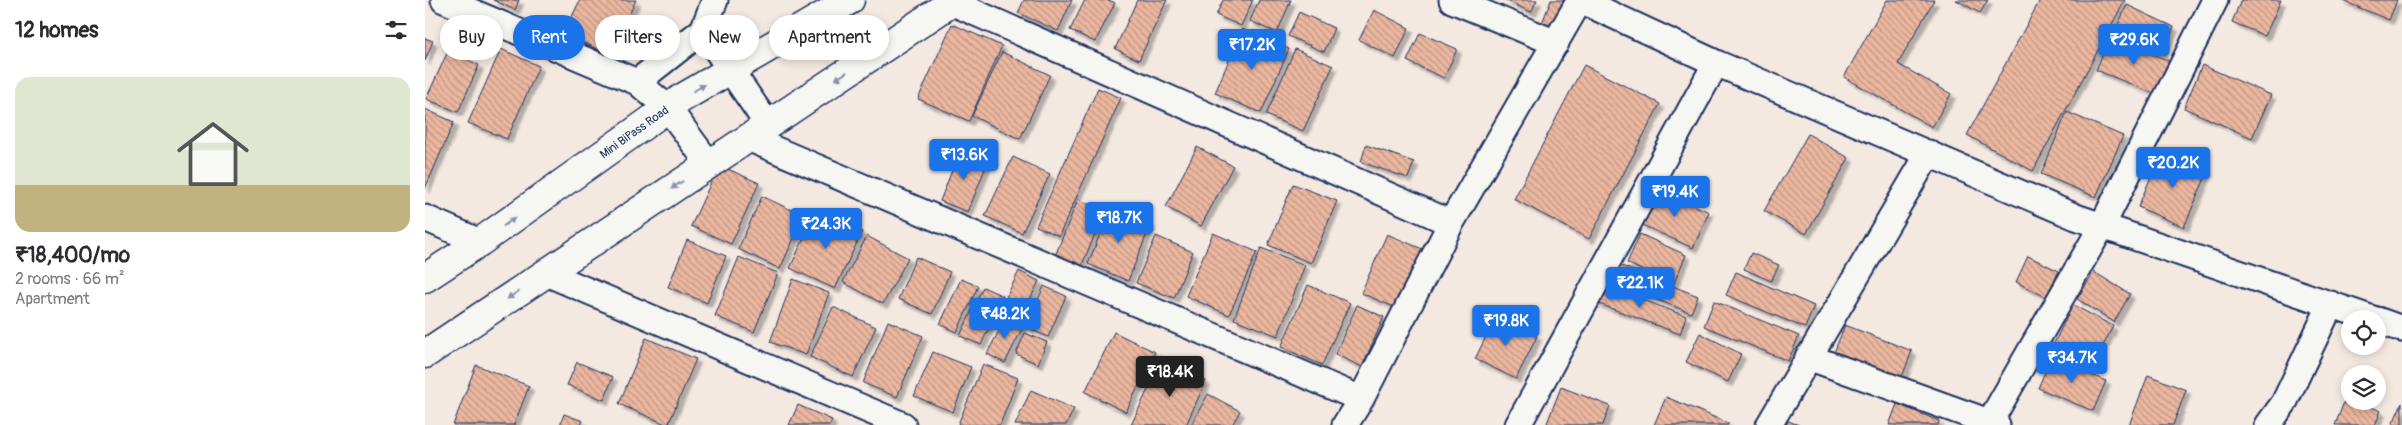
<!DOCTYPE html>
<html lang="en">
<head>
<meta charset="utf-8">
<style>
  :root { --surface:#fff; --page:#f2f2f3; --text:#2b2b33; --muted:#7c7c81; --accent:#1a73e8 }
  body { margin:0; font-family:Pangolin,sans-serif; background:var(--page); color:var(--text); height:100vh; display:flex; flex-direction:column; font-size:19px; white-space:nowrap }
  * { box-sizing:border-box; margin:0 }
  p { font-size:16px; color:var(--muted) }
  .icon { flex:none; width:28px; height:28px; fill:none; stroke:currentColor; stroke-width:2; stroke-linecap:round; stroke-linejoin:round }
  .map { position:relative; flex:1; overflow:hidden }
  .drawer { display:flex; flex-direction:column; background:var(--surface); width:425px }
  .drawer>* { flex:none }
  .guide { position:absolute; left:15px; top:15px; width:475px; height:45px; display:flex; gap:10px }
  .fabs { position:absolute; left:1916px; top:310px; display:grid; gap:10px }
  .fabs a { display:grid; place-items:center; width:45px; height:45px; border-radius:50%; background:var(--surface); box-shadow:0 2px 8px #0003; font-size:25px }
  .price { position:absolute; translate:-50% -42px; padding:0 11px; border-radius:5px; background:var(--accent); color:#fff; font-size:16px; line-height:32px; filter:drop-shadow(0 1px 2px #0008) }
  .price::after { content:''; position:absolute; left:50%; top:30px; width:15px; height:11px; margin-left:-8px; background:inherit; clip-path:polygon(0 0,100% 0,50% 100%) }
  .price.on { background:#222; color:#fff }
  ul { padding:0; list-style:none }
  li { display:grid; align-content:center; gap:10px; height:265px; padding:0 15px }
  li span { display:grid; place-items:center; height:155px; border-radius:15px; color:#555 }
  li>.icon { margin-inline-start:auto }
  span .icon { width:90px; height:90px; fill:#fffc; stroke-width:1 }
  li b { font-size:21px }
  h2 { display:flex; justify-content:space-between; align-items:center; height:60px; padding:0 15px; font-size:21px }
  .chip { padding:0 18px; border-radius:22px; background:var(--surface); box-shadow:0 2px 8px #0003; font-size:18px; line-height:45px }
  .chip.on { background:var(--accent); color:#fff }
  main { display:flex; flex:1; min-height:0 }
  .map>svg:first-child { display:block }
  .building { fill:url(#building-back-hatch); stroke:#1b2f5e; filter:url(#shadow) }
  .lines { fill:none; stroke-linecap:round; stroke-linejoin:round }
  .street-casing { stroke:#1b2f5e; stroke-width:29 }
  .secondary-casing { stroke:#1b2f5e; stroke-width:31 }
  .street { stroke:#f6f6f2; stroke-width:25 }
  .secondary { stroke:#f6f6f2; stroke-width:28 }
  .oneway { fill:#8892a8 }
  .labels { text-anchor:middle; stroke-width:4.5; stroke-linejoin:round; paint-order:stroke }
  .street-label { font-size:12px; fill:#1b2f5e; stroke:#f6f6f2 }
</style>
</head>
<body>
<main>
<section class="drawer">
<h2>12 homes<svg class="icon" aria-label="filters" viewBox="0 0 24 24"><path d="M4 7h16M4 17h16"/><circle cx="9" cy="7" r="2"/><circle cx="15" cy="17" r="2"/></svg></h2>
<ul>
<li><span style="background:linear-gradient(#dfe7d0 70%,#c2b280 0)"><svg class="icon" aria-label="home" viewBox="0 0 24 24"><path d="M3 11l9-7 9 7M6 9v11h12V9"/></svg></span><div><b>₹18,400/mo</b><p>2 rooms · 66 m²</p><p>Apartment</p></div></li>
</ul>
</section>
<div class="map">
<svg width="1977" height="425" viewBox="0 0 1977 425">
  <defs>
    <pattern id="building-back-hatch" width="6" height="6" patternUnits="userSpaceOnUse" patternTransform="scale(1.25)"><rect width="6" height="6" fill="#ecb79f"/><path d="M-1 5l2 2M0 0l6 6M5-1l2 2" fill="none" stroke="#be9585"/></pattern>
    <filter id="shadow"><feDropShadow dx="4.5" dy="4.5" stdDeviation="1" flood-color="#0004"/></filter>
  </defs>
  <rect width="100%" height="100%" fill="#f4e9e1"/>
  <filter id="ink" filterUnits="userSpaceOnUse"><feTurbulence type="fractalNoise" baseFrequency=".02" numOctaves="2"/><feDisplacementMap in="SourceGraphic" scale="10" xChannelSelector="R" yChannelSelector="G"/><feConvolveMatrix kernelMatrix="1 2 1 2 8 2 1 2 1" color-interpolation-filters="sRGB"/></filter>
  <g filter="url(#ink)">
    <path class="building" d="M68,0H94L90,10Z
      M155,0H211L185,55L139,33Z
      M599,0H647L633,31L593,13Z
      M660,0H684L690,3L670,42L645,30Z
      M712,0H742L714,60L690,49Z
      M798,0H828L816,26L791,15Z
      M834,0H866L852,33L825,21Z
      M1080,0H1112L1106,12Z
      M1126,0H1148L1136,31L1117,23Z
      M1462,0H1509L1473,64L1526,94L1507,127L1419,77Z
      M1531,0H1563L1555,13Z
      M1615,0H1700L1608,171L1542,135Z
      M1816,0H1856L1840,36L1807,22Z
      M1916,0H1972L1964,20Z
      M1702,5L1749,27L1737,54L1689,33Z
      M949,10L984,28L970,58L934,40Z
      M874,12L909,28L899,52L863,36Z
      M527,24L577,46L544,121L493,99Z
      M817,29L864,49L836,113L790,93Z
      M995,33L1032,49L1019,78L982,61Z
      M1685,37L1747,62L1733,95L1671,70Z
      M0,38L8,41L0,61Z
      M76,49L114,66L82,139L43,123Z
      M870,49L908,66L878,131L841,115Z
      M23,51L54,65L33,112L1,99Z
      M577,52L625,75L595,139L547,116Z
      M1159,65L1235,104L1164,239L1089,199Z
      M1777,65L1846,95L1827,138L1759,108Z
      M673,88L696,98L634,236L611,226Z
      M0,109L29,122L0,189Z
      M1642,112L1698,136L1671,197L1616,174Z
      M1383,134L1424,158L1381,234L1339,211Z
      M941,145L989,162L983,178L936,162Z
      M772,147L808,166L776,226L741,207Z
      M535,150L563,161L543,212L515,201Z
      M1737,151L1783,171L1759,227L1713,207Z
      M588,157L625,174L597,233L560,216Z
      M294,165L334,183L306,244L266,226Z
      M868,184L912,201L886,263L843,245Z
      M1231,188L1284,212L1268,248L1215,224Z
      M337,196L379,216L355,269L313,249Z
      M653,199L680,211L656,267L630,256Z
      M686,207L726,224L703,281L663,264Z
      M392,210L437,232L410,289L365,268Z
      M788,233L832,252L804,315L761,296Z
      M962,234L1002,251L976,310L936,293Z
      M1215,234L1261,255L1248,285L1202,263Z
      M442,236L483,258L458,304L418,282Z
      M731,236L768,252L749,298L711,283Z
      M262,240L301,256L282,303L243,287Z
      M836,248L880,265L853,336L809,319Z
      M1326,253L1354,265L1346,281L1319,269Z
      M1603,256L1634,271L1621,297L1591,282Z
      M314,257L353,273L329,332L290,316Z
      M491,257L525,272L507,314L473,299Z
      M1184,261L1273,296L1266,313L1177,278Z
      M594,271L614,281L597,316L577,306Z
      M1311,272L1389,306L1380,328L1301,295Z
      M1669,272L1705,294L1689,322L1652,299Z
      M368,279L404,293L381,355L345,342Z
      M536,279L553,286L532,332L515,324Z
      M1176,284L1261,316L1255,334L1169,302Z
      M883,285L925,303L897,365L856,347Z
      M619,286L641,296L623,337L601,327Z
      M558,287L578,296L556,345L535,336Z
      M1289,301L1374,336L1363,361L1279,326Z
      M932,305L959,317L937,367L910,354Z
      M1648,305L1688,326L1668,366L1628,345Z
      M408,307L451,327L428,377L385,357Z
      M1071,316L1112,336L1091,379L1050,359Z
      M581,317L599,325L580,363L562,354Z
      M463,321L498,336L472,397L438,383Z
      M1420,325L1487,351L1475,382L1408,355Z
      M689,332L730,352L701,412L660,392Z
      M600,333L622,342L613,364L591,354Z
      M1275,333L1316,354L1303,382L1261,362Z
      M221,338L271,359L243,425L194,404Z
      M508,352L546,367L528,412L489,396Z
      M1626,358L1681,381L1668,411L1613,388Z
      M737,360L781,381L761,425H706Z
      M152,362L188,377L179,400L142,385Z
      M558,364L593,378L575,425H536L533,424Z
      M51,365L104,386L89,425H28Z
      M1723,375L1761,390L1748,425H1704Z
      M1136,387L1185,406L1178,425H1127L1122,423Z
      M606,390L649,409L641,425H590Z
      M783,394L815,411L807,425H766Z
      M1241,397L1303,423V425H1229Z
      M1921,397L1925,399V401H1932L1956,411L1950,425H1910Z
      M1977,403V425H1967Z
      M1472,404L1514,421L1513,425H1464Z
      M373,405L407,420L405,425H364Z
      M139,414L158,421L156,425H135Z
      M1363,421L1374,425H1361Z"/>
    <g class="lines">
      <defs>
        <path id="street" d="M19,0L212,82L243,108L284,164
          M1027,0L1131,43
          M1155,0L1291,63L1651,217L1948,319
          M526,2L1026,223
          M278,30L343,125
          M212,82L278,30L290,0
          M323,138L936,399
          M0,218L55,242
          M121,273L478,425
          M1952,320L1977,329
          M1383,357L1572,425
          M920,425L936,399L1026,223L1155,0
          M1093,425L1291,63
          M1344,425L1504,153
          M1563,425L1677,226L1790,0
          M1843,425L1859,403L1906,304"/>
        <g id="secondary">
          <path id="s1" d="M0,278L55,242L257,98L425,0"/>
          <path d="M0,354L530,0"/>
        </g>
      </defs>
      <use href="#street" class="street-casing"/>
      <use href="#secondary" class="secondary-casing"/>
      <use href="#street" class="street"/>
      <use href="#secondary" class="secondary"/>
    </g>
    <defs><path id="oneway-solid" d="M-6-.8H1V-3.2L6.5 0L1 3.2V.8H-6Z" transform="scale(1.25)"/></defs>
    <g class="oneway">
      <use href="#oneway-solid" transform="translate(416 76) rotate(146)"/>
      <use href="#oneway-solid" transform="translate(274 88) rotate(-30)"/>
      <use href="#oneway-solid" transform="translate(252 185) rotate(146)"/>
      <use href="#oneway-solid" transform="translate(84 222) rotate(-36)"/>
      <use href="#oneway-solid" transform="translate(88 295) rotate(146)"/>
    </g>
  </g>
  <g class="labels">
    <g class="street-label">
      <text dy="4" stroke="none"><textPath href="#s1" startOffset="255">Mini BiPass Road</textPath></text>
    </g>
  </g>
</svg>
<div class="fabs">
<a><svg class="icon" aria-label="locate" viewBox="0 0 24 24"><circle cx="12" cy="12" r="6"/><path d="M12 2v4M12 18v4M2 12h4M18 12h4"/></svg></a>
<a><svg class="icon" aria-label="layers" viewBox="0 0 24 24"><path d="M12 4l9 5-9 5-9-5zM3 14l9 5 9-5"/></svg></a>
</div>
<b class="price" style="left:1709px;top:66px">₹29.6K</b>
<b class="price" style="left:827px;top:71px">₹17.2K</b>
<b class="price" style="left:539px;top:181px">₹13.6K</b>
<b class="price" style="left:1748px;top:189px">₹20.2K</b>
<b class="price" style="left:1250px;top:218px">₹19.4K</b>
<b class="price" style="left:694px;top:244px">₹18.7K</b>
<b class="price" style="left:401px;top:250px">₹24.3K</b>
<b class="price" style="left:1215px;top:309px">₹22.1K</b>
<b class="price" style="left:580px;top:340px">₹48.2K</b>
<b class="price" style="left:1081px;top:347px">₹19.8K</b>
<b class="price" style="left:1647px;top:384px">₹34.7K</b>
<b class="price on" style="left:745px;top:398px">₹18.4K</b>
<div class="guide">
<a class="chip">Buy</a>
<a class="chip on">Rent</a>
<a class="chip">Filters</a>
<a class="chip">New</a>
<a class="chip">Apartment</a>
</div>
</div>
</main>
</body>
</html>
